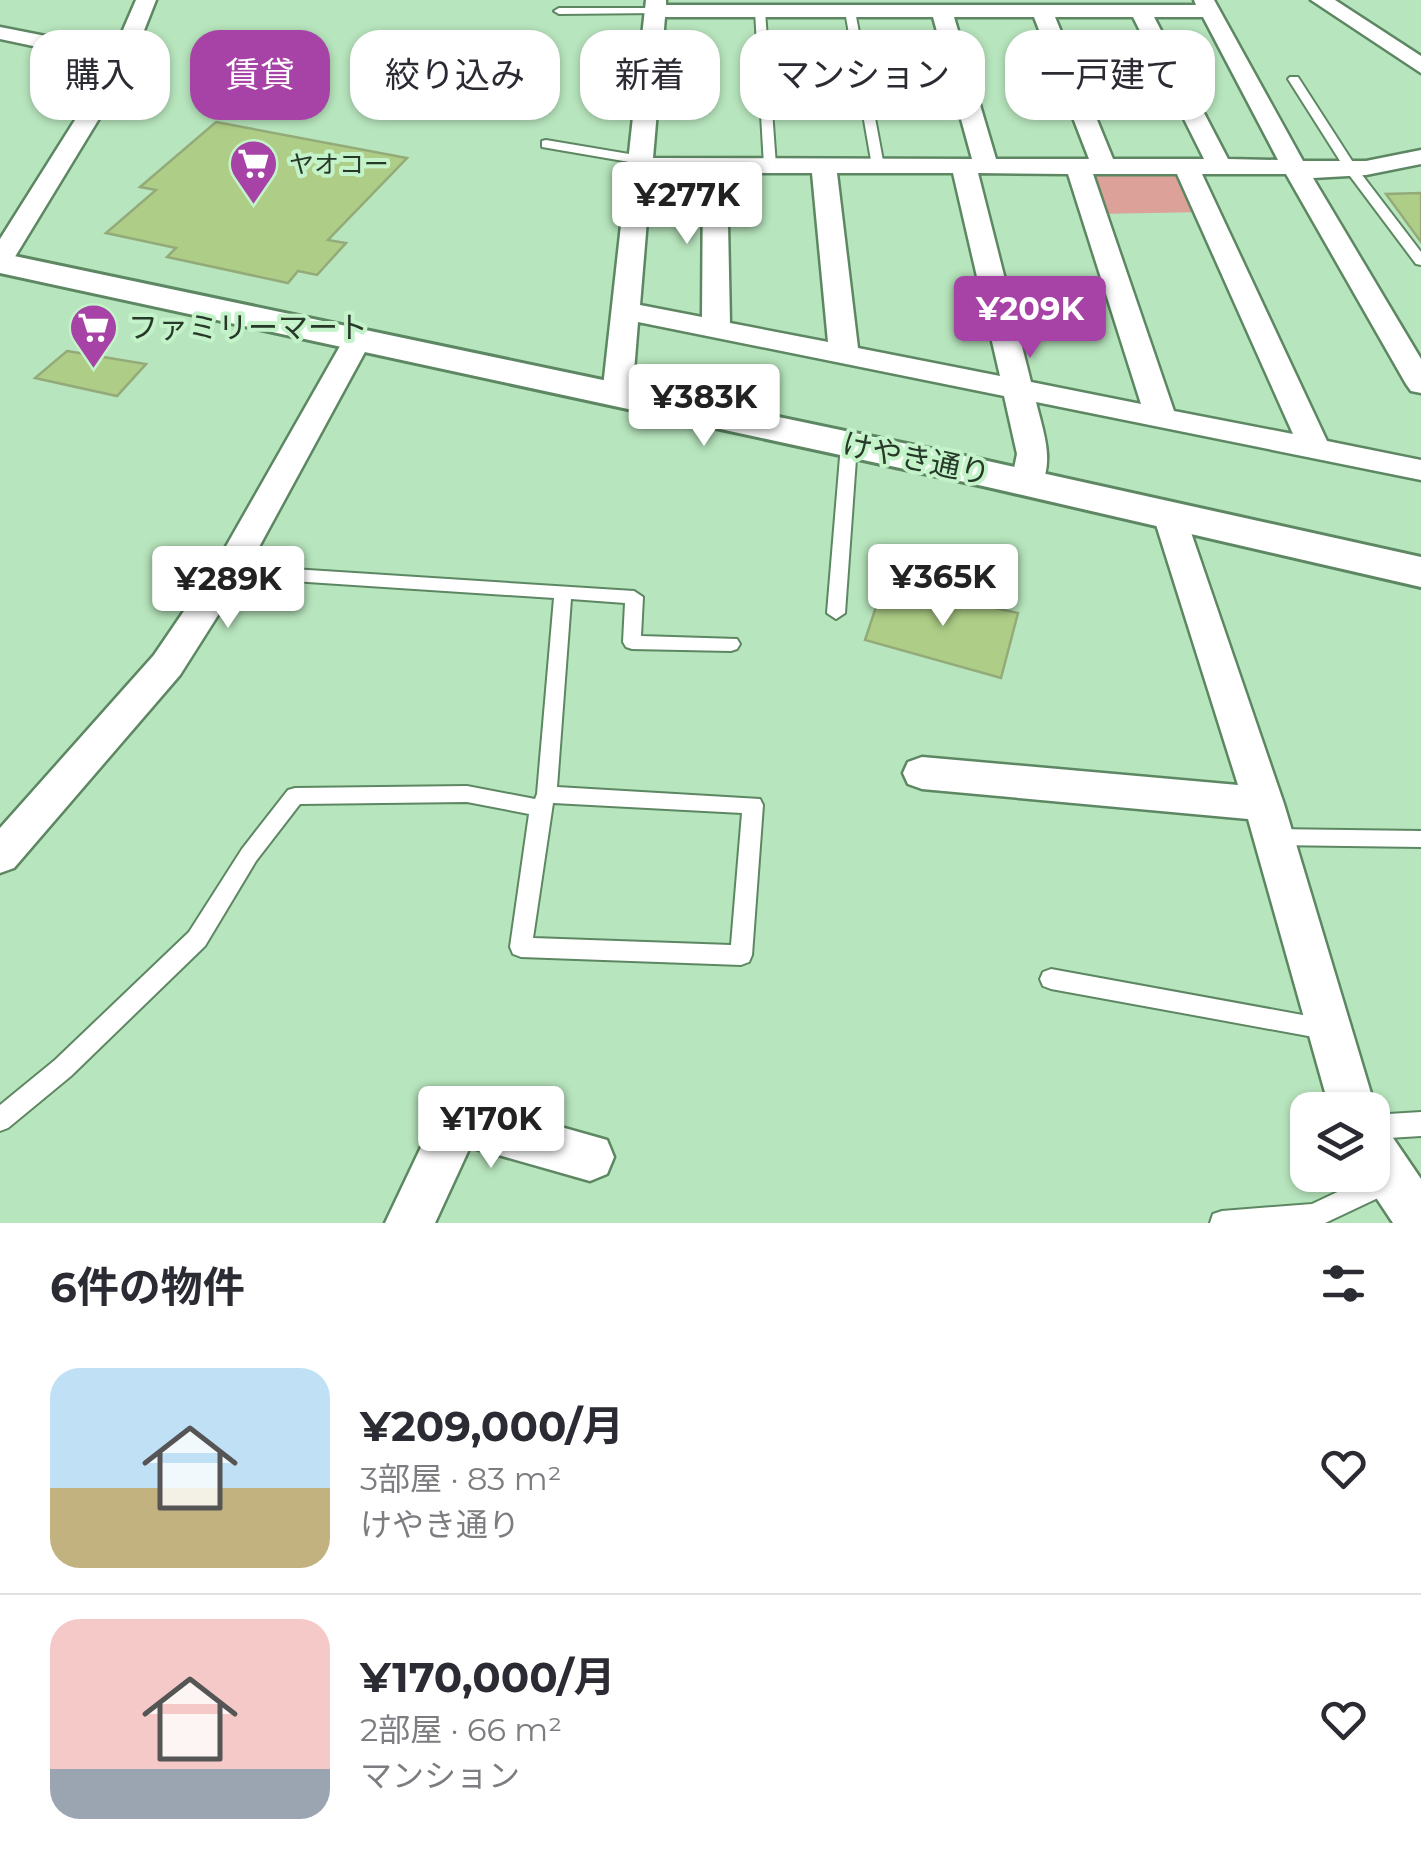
<!DOCTYPE html>
<html lang="ja">
<head>
<meta charset="utf-8">
<style>
  :root { --surface:#fff; --page:#f7f7f7; --text:#2b2b33; --muted:#7c7c81; --line:#e1e1e2; --accent:#a742a6 }
  body { margin:0; font-family:Montserrat,"Noto Sans JP",sans-serif; background:var(--page); color:var(--text); height:100vh; display:flex; flex-direction:column; font-size:38px; white-space:nowrap }
  * { box-sizing:border-box; margin:0 }
  p { font-size:32px; color:var(--muted) }
  .icon { flex:none; width:55px; height:55px; fill:none; stroke:currentColor; stroke-width:2; stroke-linecap:round; stroke-linejoin:round }
  .map { position:relative; height:1223px; overflow:hidden }
  .panel { display:flex; flex-direction:column; background:var(--surface); flex:1 }
  .panel>* { flex:none }
  .banner { position:absolute; left:30px; top:30px; width:1362px; height:90px; display:flex; gap:20px }
  .tools { position:absolute; left:1290px; top:1092px; display:grid; gap:20px }
  .tools a { display:grid; place-items:center; width:100px; height:100px; border-radius:20px; background:var(--surface); box-shadow:0 2px 8px #0004; font-size:50px }
  .price { position:absolute; translate:-50% -85px; padding:0 22px; border-radius:10px; background:#fff; color:#222; font-size:32px; line-height:65px; filter:drop-shadow(0 2px 5px #0008) }
  .price::after { content:''; position:absolute; left:50%; top:60px; width:30px; height:22px; margin-left:-15px; background:inherit; clip-path:polygon(0 0,100% 0,50% 100%) }
  .price.selected { background:var(--accent); color:#fff }
  ul { padding:0; list-style:none }
  li { display:flex; align-items:center; gap:30px; height:250px; padding:0 50px }
  li+li { border-top:2px solid var(--line) }
  li span { display:grid; place-items:center; flex:none; width:280px; height:200px; border-radius:30px; color:#555 }
  li>.icon { margin-inline-start:auto }
  span .icon { width:120px; height:120px; fill:#fffc; stroke-width:1 }
  li b { font-size:42px }
  h2 { display:flex; justify-content:space-between; align-items:center; height:120px; padding:0 50px; font-size:42px }
  .chip { padding:0 35px; border-radius:30px; background:var(--surface); box-shadow:0 2px 8px #0004; font-size:35px; line-height:90px }
  .chip.selected { background:var(--accent); color:#fff }
  .map>svg:first-child { display:block }
  .green { fill:#dca199 }
  .building { fill:#aece87; stroke:#94aa79; stroke-width:2.5 }
  .lines { fill:none; stroke-linecap:round; stroke-linejoin:round }
  .service-casing { stroke:#5d8762; stroke-width:4 }
  .minor-casing { stroke:#5d8762; stroke-width:5 }
  .tertiary-casing { stroke:#5d8762; stroke-width:6 }
  .service { fill:#fff; fill-rule:evenodd }
  .minor { fill:#fff; fill-rule:evenodd }
  .tertiary { fill:#fff; fill-rule:evenodd }
  .labels { text-anchor:middle; stroke-width:8; stroke-linejoin:round; paint-order:stroke }
  .far-poi-label { font-size:25px; fill:#273929; stroke:#c4f3ca; text-anchor:start }
  .poi-label { font-size:30px; fill:#273929; stroke:#c4f3ca; text-anchor:start }
  .street-label { font-size:30px; fill:#273929; stroke:#c4f3ca }
</style>
</head>
<body>
<div class="map">
<svg width="1421" height="1223" viewBox="0 0 1421 1223">
  <rect width="100%" height="100%" fill="#b7e5bd"/>
  <path class="green" d="M655,168L710,172L709,221L642,219L645,174Z
    M1174,168L1203,212L1098,214L1085,174Z"/>
  <path class="building" d="M216,122L407,158L328,240L346,243L317,275L298,271L288,283L167,257L176,248L106,233L156,190L140,187Z
    M1421,193V242L1386,194Z
    M67,351L146,364L117,396L35,378Z
    M884,583L1018,613L1001,678L865,640Z"/>
  <g class="lines">
    <defs>
      <path id="service" d="M655,8L659,9V13L559,14L554,11L559,8Z
        M760,8L765,11L776,166L770,170L764,166L755,11Z
        M850,8L855,11L884,166L878,170L872,166L845,11Z
        M1290,77H1298L1356,167L1421,252V265L1416,264L1347,172L1288,79Z
        M546,140L641,156L647,160L641,164L542,147V141Z
        M849,440L857,445L845,613L836,619L827,613L841,445Z
        M229,565L634,591L643,597L641,636L737,639L740,644L737,649L731,651L632,649L626,647L623,642L625,603L571,599L557,787L760,799L763,805L752,955L749,962L741,965L521,957L513,954L510,947L529,814L467,802L300,804L256,861L205,946L71,1076L8,1128L0,1131V1105L55,1060L189,932L242,849L288,790L295,788L467,786L535,799L537,794L554,598L229,577L220,571ZM553,803L742,813L731,945L533,938Z
        M1273,829L1421,831V847L1273,845L1266,843L1263,837L1266,831Z
        M1051,969L1330,1020L1338,1023L1341,1030L1338,1037L1330,1040L1051,989L1043,986L1040,979L1043,972Z
        M1421,1112V1136L1372,1139V1115Z
        M1388,1168L1397,1171L1400,1180L1397,1189L1325,1223H1210L1213,1214L1222,1211L1312,1204Z"/>
      <path id="minor" d="M136,0H156L128,71L13,260L0,268V239L104,74L52,50L0,39V27L66,40L110,60Z
        M646,0H666V5H1196L1194,0H1214L1303,161H1366L1421,150V164L1366,175L1313,178L1421,359V393L1411,391L1406,384L1286,174H1202L1327,441L1421,460V480L1036,402C1043,432 1056,462 1038,491L1027,494L1016,491L1011,483L1017,454L1004,396L638,322L632,396L628,403H606L602,396ZM665,17H933L972,159L653,158ZM954,17H1034L1089,159H996ZM1055,17H1133L1204,159H1113ZM1154,17H1203L1278,160L1228,159ZM651,172L703,173L702,317L640,305ZM727,173H812L828,342L730,323ZM837,173H953L1000,376L858,348ZM978,173L1068,174L1141,404L1031,382ZM1093,174H1177L1293,434L1174,411Z
        M1311,0H1335L1421,56V73Z
        M358,330L368,333L372,339L246,571L180,675L14,868L0,873V828L154,655L216,564L344,339L348,333Z
        M1169,504L1181,507L1185,515L1284,804L1376,1110L1372,1119V1110H1330L1248,819L922,789L908,784L903,773L908,762L922,757L1238,785L1153,515L1157,507Z
        M458,1098L607,1140L614,1157L607,1174L590,1181L470,1147L435,1223H385L441,1105Z
        M1372,1126L1389,1132L1421,1179V1223H1393L1361,1175H1372Z"/>
      <path id="tertiary" d="M0,253L983,460L1421,557V587L983,486L0,273Z"/>
    </defs>
    <use href="#service" class="service-casing"/>
    <use href="#minor" class="minor-casing"/>
    <use href="#tertiary" class="tertiary-casing"/>
    <use href="#service" class="service"/>
    <use href="#minor" class="minor"/>
    <use href="#tertiary" class="tertiary"/>
  </g>
  <defs>
    <symbol id="supermarket-pin" viewBox="-11 -11 22 30"><path d="M0 17L-7.5 6A9.5 9.5 0 1 1 7.5 6Z" fill="#a742a6" stroke="#c4f3ca"/><path d="M-6-5.5h2.5l.6 2H6L4.5 2H-2.5L-4.4-4H-6ZM-1.5 3.2a1.3 1.3 0 1 0 .1 0ZM3 3.2a1.3 1.3 0 1 0 .1 0Z" fill="#fff"/></symbol>
  </defs>
  <g fill-rule="evenodd">
    <use href="#supermarket-pin" x="226" y="136" width="55" height="75"/>
    <use href="#supermarket-pin" x="66" y="300" width="55" height="75"/>
  </g>
  <g class="labels">
    <g class="far-poi-label">
      <text x="289" y="173">ヤオコー</text>
    </g>
    <g class="poi-label">
      <text x="128" y="338">ファミリーマート</text>
    </g>
    <g class="street-label">
      <text transform="translate(916 459) rotate(12)" y="10">けやき通り</text>
    </g>
  </g>
</svg>
<div class="tools">
<a><svg class="icon" aria-label="layers" viewBox="0 0 24 24"><path d="M12 4l9 5-9 5-9-5zM3 14l9 5 9-5"/></svg></a>
</div>
<b class="price" style="left:687px;top:247px">¥277K</b>
<b class="price selected" style="left:1030px;top:361px">¥209K</b>
<b class="price" style="left:704px;top:449px">¥383K</b>
<b class="price" style="left:943px;top:629px">¥365K</b>
<b class="price" style="left:228px;top:631px">¥289K</b>
<b class="price" style="left:491px;top:1171px">¥170K</b>
<div class="banner">
<a class="chip">購入</a>
<a class="chip selected">賃貸</a>
<a class="chip">絞り込み</a>
<a class="chip">新着</a>
<a class="chip">マンション</a>
<a class="chip">一戸建て</a>
</div>
</div>
<section class="panel">
<h2>6件の物件<svg class="icon" aria-label="filters" viewBox="0 0 24 24"><path d="M4 7h16M4 17h16"/><circle cx="9" cy="7" r="2"/><circle cx="15" cy="17" r="2"/></svg></h2>
<ul>
<li><span style="background:linear-gradient(#bfe0f5 60%,#c2b280 0)"><svg class="icon" aria-label="home" viewBox="0 0 24 24"><path d="M3 11l9-7 9 7M6 9v11h12V9"/></svg></span><div><b>¥209,000/月</b><p>3部屋 · 83 m²</p><p>けやき通り</p></div><svg class="icon" aria-label="heart" viewBox="0 0 24 24"><path d="M12 20l-8-8c-3-5 5-10 8-4 3-6 11-1 8 4z"/></svg></li>
<li><span style="background:linear-gradient(#f6c9c9 75%,#9aa5b1 0)"><svg class="icon" aria-label="home" viewBox="0 0 24 24"><path d="M3 11l9-7 9 7M6 9v11h12V9"/></svg></span><div><b>¥170,000/月</b><p>2部屋 · 66 m²</p><p>マンション</p></div><svg class="icon" aria-label="heart" viewBox="0 0 24 24"><path d="M12 20l-8-8c-3-5 5-10 8-4 3-6 11-1 8 4z"/></svg></li>
</ul>
</section>
</body>
</html>
